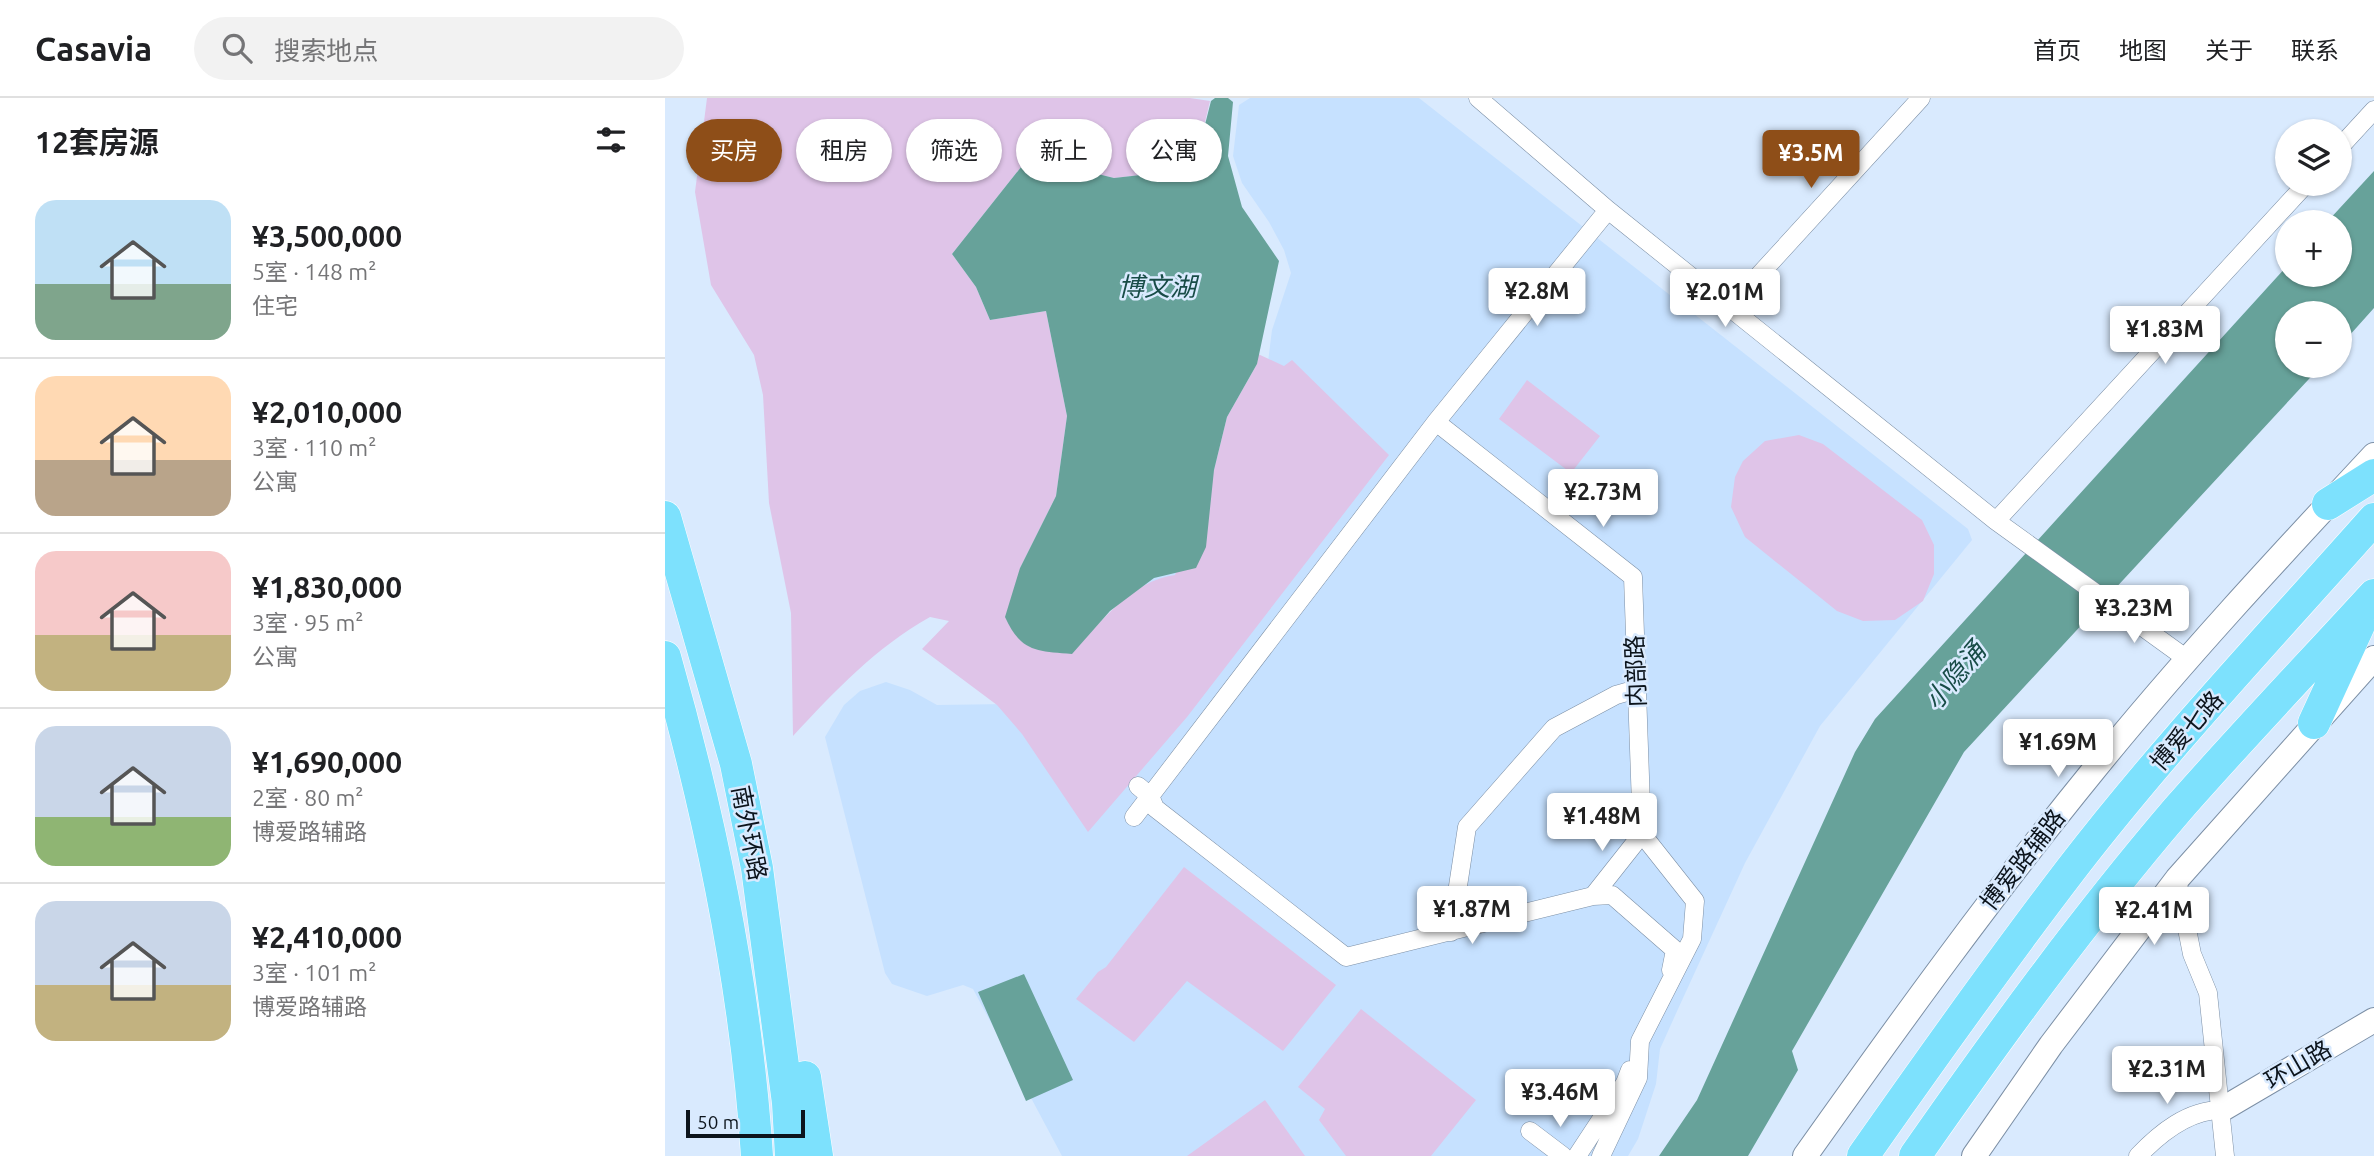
<!DOCTYPE html>
<html lang="zh">
<head>
<meta charset="utf-8">
<style>
  :root { --surface:#fff; --page:#f2f2f2; --text:#202124; --muted:#757577; --line:#e0e0e0; --accent:#8e4e18 }
  body { margin:0; font-family:Ubuntu,"Noto Sans SC",sans-serif; background:var(--page); color:var(--text); height:100vh; display:flex; flex-direction:column; font-size:26px; white-space:nowrap }
  * { box-sizing:border-box; margin:0 }
  p { font-size:23px; color:var(--muted) }
  .icon { flex:none; width:38px; height:38px; fill:none; stroke:currentColor; stroke-width:2; stroke-linecap:round; stroke-linejoin:round }
  .map { position:relative; flex:1; overflow:hidden }
  .panel { display:flex; flex-direction:column; background:var(--surface); width:665px }
  .panel>* { flex:none }
  .hud { position:absolute; left:21px; top:21px; width:665px; height:63px; display:flex; gap:14px }
  .tools { position:absolute; left:1610px; top:21px; display:grid; gap:14px }
  .tools a { display:grid; place-items:center; width:77px; height:77px; border-radius:50%; background:var(--surface); box-shadow:0 2px 5px #0004; font-size:35px }
  .scale { position:absolute; left:21px; bottom:18px; width:119px; box-sizing:border-box; padding-left:7px; border:4px solid #0c141c; border-top:0; font-size:19px; line-height:24px; white-space:nowrap; color:#0c141c; -webkit-text-stroke:5px #d9eafe; paint-order:stroke }
  .price { position:absolute; translate:-50% -60px; padding:0 16px; border-radius:7px; background:#fff; color:#222; font-size:23px; line-height:46px; filter:drop-shadow(0 2px 4px #0008) }
  .price::after { content:''; position:absolute; left:50%; top:42px; width:21px; height:16px; margin-left:-10px; background:inherit; clip-path:polygon(0 0,100% 0,50% 100%) }
  .price.current { background:var(--accent); color:#fff }
  ul { padding:0; list-style:none }
  li { display:flex; align-items:center; gap:21px; height:175px; padding:0 35px }
  li+li { border-top:2px solid var(--line) }
  li span { display:grid; place-items:center; flex:none; width:196px; height:140px; border-radius:21px; color:#555 }
  li>.icon { margin-inline-start:auto }
  span .icon { width:84px; height:84px; fill:#fffc; stroke-width:1 }
  li b { font-size:30px }
  h2 { display:flex; justify-content:space-between; align-items:center; height:84px; padding:0 35px; font-size:30px }
  .chip { padding:0 24px; border-radius:32px; background:var(--surface); box-shadow:0 2px 5px #0004; font-size:24px; line-height:63px }
  .chip.current { background:var(--accent); color:#fff }
  header { display:flex; align-items:center; gap:42px; box-sizing:border-box; height:98px; padding:0 35px; background:var(--surface); border-bottom:2px solid var(--line) }
  header strong { font-size:33px }
  nav { display:flex; gap:38px; margin-inline-start:auto; font-size:24px }
  .search { width:490px; height:63px; background:var(--page); display:flex; align-items:center; gap:18px; box-sizing:border-box; padding:0 24px; border-radius:38px; color:var(--muted); font-size:26px }
  main { display:flex; flex:1; min-height:0 }
  .map>svg:first-child { display:block }
  .built { fill:#c6e1ff }
  .green { fill:#dfc4e8 }
  .water { fill:#67a29a }
  .lines { fill:none; stroke-linecap:round; stroke-linejoin:round }
  .street-casing { stroke:#7c8fa5; stroke-width:19 }
  .secondary-casing { stroke:#7c8fa5; stroke-width:26 }
  .highway-casing { stroke:#fff; stroke-width:33 }
  .street { stroke:#fff; stroke-width:18 }
  .secondary { stroke:#fff; stroke-width:24 }
  .highway { stroke:#7de1fd; stroke-width:32 }
  .labels { text-anchor:middle; stroke-width:5; stroke-linejoin:round; paint-order:stroke }
  .street-label { font-size:24px; fill:#0c141c; stroke:#d9eafe }
  .water-label { font-size:26px; font-style:italic; fill:#184c47; stroke:#d9eafe }
</style>
</head>
<body>
<header>
<strong>Casavia</strong>
<div class="search"><svg class="icon" aria-label="search" viewBox="0 0 24 24"><circle cx="10" cy="10" r="6"/><path d="M15 15l6 6"/></svg>搜索地点</div>
<nav><a>首页</a><a>地图</a><a>关于</a><a>联系</a></nav>
</header>
<main>
<section class="panel">
<h2>12套房源<svg class="icon" aria-label="filters" viewBox="0 0 24 24"><path d="M4 7h16M4 17h16"/><circle cx="9" cy="7" r="2"/><circle cx="15" cy="17" r="2"/></svg></h2>
<ul>
<li><span style="background:linear-gradient(#bfe0f5 60%,#7fa58c 0)"><svg class="icon" aria-label="home" viewBox="0 0 24 24"><path d="M3 11l9-7 9 7M6 9v11h12V9"/></svg></span><div><b>¥3,500,000</b><p>5室 · 148 m²</p><p>住宅</p></div></li>
<li><span style="background:linear-gradient(#ffd9b3 60%,#b9a48a 0)"><svg class="icon" aria-label="home" viewBox="0 0 24 24"><path d="M3 11l9-7 9 7M6 9v11h12V9"/></svg></span><div><b>¥2,010,000</b><p>3室 · 110 m²</p><p>公寓</p></div></li>
<li><span style="background:linear-gradient(#f6c9c9 60%,#c2b280 0)"><svg class="icon" aria-label="home" viewBox="0 0 24 24"><path d="M3 11l9-7 9 7M6 9v11h12V9"/></svg></span><div><b>¥1,830,000</b><p>3室 · 95 m²</p><p>公寓</p></div></li>
<li><span style="background:linear-gradient(#c9d6e8 65%,#8fb573 0)"><svg class="icon" aria-label="home" viewBox="0 0 24 24"><path d="M3 11l9-7 9 7M6 9v11h12V9"/></svg></span><div><b>¥1,690,000</b><p>2室 · 80 m²</p><p>博爱路辅路</p></div></li>
<li><span style="background:linear-gradient(#c9d6e8 60%,#c2b280 0)"><svg class="icon" aria-label="home" viewBox="0 0 24 24"><path d="M3 11l9-7 9 7M6 9v11h12V9"/></svg></span><div><b>¥2,410,000</b><p>3室 · 101 m²</p><p>博爱路辅路</p></div></li>
</ul>
</section>
<div class="map">
<svg width="1709" height="1058" viewBox="0 0 1709 1058">
  <rect width="100%" height="100%" fill="#d9eafe"/>
  <path class="built" d="M585,0H754L1303,431L1307,442L1155,628L1080,765L1013,911L995,951L991,986L973,1041L963,1058H397L308,891L298,887L262,898L227,886L220,875L160,639L179,607L195,593L221,584L245,592L272,607L343,606L428,547L600,288L607,232L626,175L619,152L604,124L577,85L568,58L574,7Z"/>
  <path class="green" d="M42,0H525L545,3L530,66L520,72L449,80L364,59L287,156L311,189L325,222L381,213L402,318L391,398L355,470L406,556C435,525 466,483 510,477L549,372L562,319L592,266L593,256L619,268L627,262L724,357L522,619L423,734L357,636L332,607L257,551L284,523L265,519C209,551 172,591 128,638L126,515L104,405L98,297L89,257L46,187L30,94Z
    M862,282L935,338L906,375L834,321Z
    M1134,337L1158,346L1257,422L1269,447V476L1258,503L1230,522L1198,523L1172,513L1080,439L1066,409L1070,379L1078,363L1100,343Z
    M519,769L671,887L618,953L522,883L469,944L411,901L433,874L441,869Z
    M696,911L811,1002L766,1058H681L654,1022L660,1011L633,989Z
    M600,1002L640,1058H522Z"/>
  <path class="water" d="M550,0H563L568,4L563,58L577,109L614,163L592,266L562,319L549,372L541,449L531,470L489,480L445,513L407,556C371,553 356,554 340,519L355,470L391,398L402,318L381,213L325,222L311,189L287,156L364,59L449,80L520,72L530,66L546,3Z
    M1709,73V210L1675,248V215H1622V268H1656L1299,654L1127,953L1133,972L1083,1058H994L1032,1002L1190,654L1210,621L1622,168V177H1675V124H1662Z
    M359,876L408,982L361,1003L313,894Z"/>
  <g class="lines">
    <defs>
      <path id="street" d="M813,0L943,112L1331,423L1522,561
        M1675,49L1709,12
        M1064,210L1256,0
        M771,324L943,112
        M1331,423L1641,86
        M473,688L485,698L490,710L681,859L928,798L947,797L1010,852L1006,872
        M469,719L771,324L968,479L977,736L1030,803L1027,841L975,943L973,980L936,1058
        M1512,781L1527,856L1543,895L1560,1058
        M928,798L977,736
        M786,834L802,729L889,630L951,597L972,591
        M865,1033L898,1058
        M912,1058L960,985L965,972
        M1473,1058C1495,1035 1523,1012 1556,1012"/>
      <path id="secondary" d="M1556,1012L1709,922
        M1140,1058C1233,927 1327,797 1428,673C1517,563 1613,460 1709,357
        M1309,1058L1386,947L1512,781L1709,560"/>
      <path id="highway" d="M1663,406L1709,377
        M0,419L71,666L92,770L123,1005L126,1058
        M0,559C46,721 81,889 92,1058
        M1649,625L1694,527
        M140,979L152,1058
        M1198,1058C1266,961 1335,864 1407,770C1501,648 1607,536 1709,421
        M1250,1058C1333,939 1418,822 1512,712C1576,639 1643,569 1709,497"/>
    </defs>
    <use href="#street" class="street-casing"/>
    <use href="#secondary" class="secondary-casing"/>
    <use href="#highway" class="highway-casing"/>
    <use href="#street" class="street"/>
    <use href="#secondary" class="secondary"/>
    <use href="#highway" class="highway"/>
  </g>
  <g class="labels">
    <g class="street-label">
      <text transform="translate(971 573) rotate(-92)" y="8">内部路</text>
      <text transform="translate(1522 633) rotate(-49)" y="8">博爱七路</text>
      <text transform="translate(84 735) rotate(79)" y="8">南外环路</text>
      <text transform="translate(1358 762) rotate(-52)" y="8">博爱路辅路</text>
      <text transform="translate(1633 967) rotate(-30)" y="8">环山路</text>
    </g>
    <g class="water-label">
      <text x="492" y="198">博文湖</text>
      <text transform="translate(1290 578) rotate(-50)" y="9">小隐涌</text>
    </g>
  </g>
</svg>
<div class="tools">
<a><svg class="icon" aria-label="layers" viewBox="0 0 24 24"><path d="M12 4l9 5-9 5-9-5zM3 14l9 5 9-5"/></svg></a>
<a>+</a>
<a>−</a>
</div>
<div class="scale">50 m</div>
<b class="price current" style="left:1146px;top:92px">¥3.5M</b>
<b class="price" style="left:872px;top:230px">¥2.8M</b>
<b class="price" style="left:1060px;top:231px">¥2.01M</b>
<b class="price" style="left:1500px;top:268px">¥1.83M</b>
<b class="price" style="left:938px;top:431px">¥2.73M</b>
<b class="price" style="left:1469px;top:547px">¥3.23M</b>
<b class="price" style="left:1393px;top:681px">¥1.69M</b>
<b class="price" style="left:937px;top:755px">¥1.48M</b>
<b class="price" style="left:807px;top:848px">¥1.87M</b>
<b class="price" style="left:1489px;top:849px">¥2.41M</b>
<b class="price" style="left:1502px;top:1008px">¥2.31M</b>
<b class="price" style="left:895px;top:1031px">¥3.46M</b>
<div class="hud">
<a class="chip current">买房</a>
<a class="chip">租房</a>
<a class="chip">筛选</a>
<a class="chip">新上</a>
<a class="chip">公寓</a>
</div>
</div>
</main>
</body>
</html>
